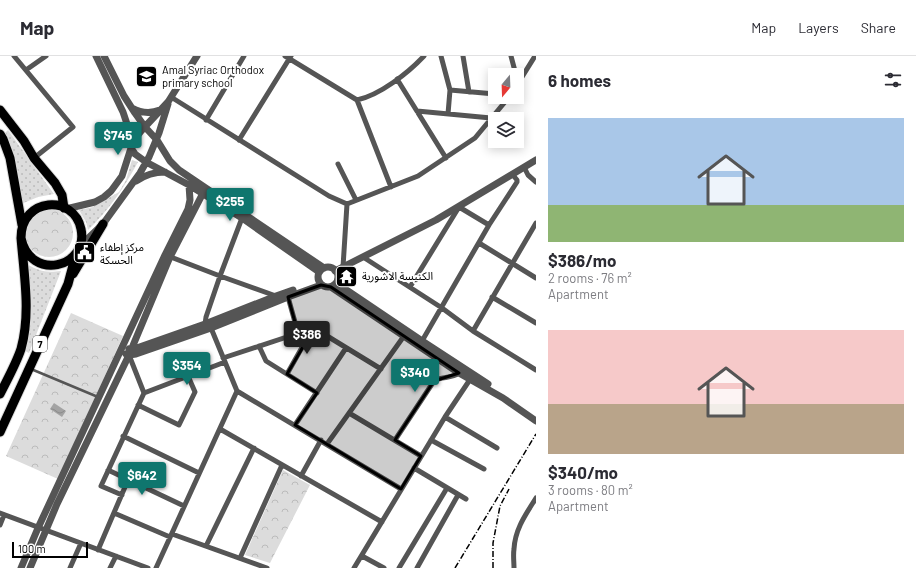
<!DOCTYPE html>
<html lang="en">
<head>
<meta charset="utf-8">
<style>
  :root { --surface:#fff; --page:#f2f2f3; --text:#2b2b33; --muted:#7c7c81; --line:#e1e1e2; --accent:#0f766e }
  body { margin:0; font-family:Barlow,"Noto Sans Arabic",sans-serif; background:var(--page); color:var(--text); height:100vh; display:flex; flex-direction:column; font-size:15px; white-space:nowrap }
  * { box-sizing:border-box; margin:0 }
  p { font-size:13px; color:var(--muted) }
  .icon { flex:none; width:22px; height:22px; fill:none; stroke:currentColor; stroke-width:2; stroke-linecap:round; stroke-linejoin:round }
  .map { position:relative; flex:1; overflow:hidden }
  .side { display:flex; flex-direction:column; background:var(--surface); width:380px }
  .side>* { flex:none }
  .needle { width:26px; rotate:199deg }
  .controls { position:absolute; left:488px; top:12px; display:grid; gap:8px }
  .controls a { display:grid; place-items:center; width:36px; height:36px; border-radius:0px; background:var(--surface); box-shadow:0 2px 10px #0003; font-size:20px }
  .scale { position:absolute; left:12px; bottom:10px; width:76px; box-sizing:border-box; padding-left:4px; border:2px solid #000; border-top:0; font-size:11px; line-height:14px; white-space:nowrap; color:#000; -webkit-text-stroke:3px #fff; paint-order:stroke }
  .price { position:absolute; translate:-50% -34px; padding:0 9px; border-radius:4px; background:var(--accent); color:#fff; font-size:13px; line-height:26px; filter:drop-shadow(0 1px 2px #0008) }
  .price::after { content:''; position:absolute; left:50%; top:24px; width:12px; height:9px; margin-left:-6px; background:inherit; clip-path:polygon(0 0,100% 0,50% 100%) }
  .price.selected { background:#222; color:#fff }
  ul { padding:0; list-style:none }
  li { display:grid; align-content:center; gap:8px; height:212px; padding:0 12px }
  li span { display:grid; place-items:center; height:124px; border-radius:0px; color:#555 }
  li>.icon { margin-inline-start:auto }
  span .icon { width:72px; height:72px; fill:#fffc; stroke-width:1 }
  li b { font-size:17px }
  h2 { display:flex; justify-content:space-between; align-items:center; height:48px; padding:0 12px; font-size:17px }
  header { display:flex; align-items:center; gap:24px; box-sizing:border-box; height:56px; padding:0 20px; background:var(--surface); border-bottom:1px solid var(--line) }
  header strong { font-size:19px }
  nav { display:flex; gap:22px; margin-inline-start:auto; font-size:14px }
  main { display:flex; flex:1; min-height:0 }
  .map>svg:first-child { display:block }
  .grass { fill:url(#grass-dots) }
  .forest { fill:url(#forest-crowns) }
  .water { fill:url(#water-waves) }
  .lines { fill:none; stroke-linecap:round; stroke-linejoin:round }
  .trunk-casing { stroke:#dbdbdb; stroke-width:11 }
  .service { stroke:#555; stroke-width:2.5 }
  .minor { stroke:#555; stroke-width:5 }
  .tertiary { stroke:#555; stroke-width:7 }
  .trunk { stroke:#000; stroke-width:9 }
  .rail { stroke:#000; stroke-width:1.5; stroke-dasharray:6 2 1 2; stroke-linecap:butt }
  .marked { fill:#000; fill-opacity:0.2; stroke:#000; stroke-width:3; stroke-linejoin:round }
  .labels { text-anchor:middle; stroke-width:4; stroke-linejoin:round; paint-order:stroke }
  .shield { fill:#fff; stroke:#4c4c4c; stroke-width:1 }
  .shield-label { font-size:10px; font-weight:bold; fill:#000 }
  .poi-label { font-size:11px; fill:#000; stroke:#fff; text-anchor:start }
</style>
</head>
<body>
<header>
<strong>Map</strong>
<nav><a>Map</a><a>Layers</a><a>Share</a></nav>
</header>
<main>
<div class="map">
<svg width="536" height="512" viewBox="0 0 536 512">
  <defs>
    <pattern id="grass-dots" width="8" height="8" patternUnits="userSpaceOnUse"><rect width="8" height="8" fill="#dcdcdc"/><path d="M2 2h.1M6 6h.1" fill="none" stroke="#bbb" stroke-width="1.8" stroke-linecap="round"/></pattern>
    <pattern id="forest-crowns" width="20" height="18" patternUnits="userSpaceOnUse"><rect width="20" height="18" fill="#dcdcdc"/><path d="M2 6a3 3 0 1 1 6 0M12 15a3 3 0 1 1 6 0" fill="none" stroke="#bbb"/></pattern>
    <pattern id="water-waves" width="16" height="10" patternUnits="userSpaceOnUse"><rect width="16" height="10" fill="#a3a3a3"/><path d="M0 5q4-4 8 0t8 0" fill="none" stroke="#8b8b8b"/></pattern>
  </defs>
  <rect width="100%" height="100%" fill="#fff"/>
  <path class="grass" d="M8,74L54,138L38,141L21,148L10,90L4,78Z
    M132,104L138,106C124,132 109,154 88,174L86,166L79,154L93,151L119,136L126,124Z
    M26,208C40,215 45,217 61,215L29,297L25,295L31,265Z"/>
  <path class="forest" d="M25 177a24 24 0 1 1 48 0a24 24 0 1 1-48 0Z
    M71,257L123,280L58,423L6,400Z
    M283,414L310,429L270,507L245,499Z"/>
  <path class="water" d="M54,347L66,355L62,361L50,353Z"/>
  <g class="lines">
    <defs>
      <path id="trunk" d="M0,54L24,85L34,102L55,127L62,139L64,152
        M0,78L3,83L10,102L22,169
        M73,218L103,168
        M0,338C7,324 16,308 21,293C31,257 24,219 21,182C21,141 74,138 81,173C89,212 30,226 21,182
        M0,376L68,228L76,198"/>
    </defs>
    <use href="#trunk" class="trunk-casing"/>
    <path class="service" d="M31,313L98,341"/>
    <path class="minor" d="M14,0L73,71L34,102
      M285,0L357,44C380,39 408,17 424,0
      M441,0L450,34L448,58
      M463,0L469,36
      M511,0L516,19
      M26,14L46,0
      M397,23L446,102
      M517,29L535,0
      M450,34L495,38
      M171,41L329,140L347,148
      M357,44L391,131
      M417,55L491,62
      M206,64L244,0
      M239,84L291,0
      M338,108L356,144
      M524,111L528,119L536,126
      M479,187L536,222
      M168,200L220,220L276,240
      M363,201L442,252L473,275L536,314
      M343,211L347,148L418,120L475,82L509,41
      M410,231L459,151L489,169
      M288,241L298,277
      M492,241L536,267
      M205,268L206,261L220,220L242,162
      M211,272L237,335L401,433
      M473,275L536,167
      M422,285L489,169L517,126V124L512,118
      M259,290L266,305L317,337
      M223,302L314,272L381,313
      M287,318L313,272
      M144,337L225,306
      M138,349L179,369L195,336L188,320
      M349,357L421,400
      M445,361L497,392
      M295,369L346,292
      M220,373L382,466
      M123,380L199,417
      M395,384L434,325C442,320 451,323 459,317
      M431,384L484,413
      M327,388L404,280
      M414,412L466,443
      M108,414L184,450
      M301,420L321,384
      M122,439L101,430L144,337L129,299
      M0,457L148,512
      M114,457L170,481
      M0,469L4,459
      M172,478L267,512
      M206,490L254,392
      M98,494L128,424
      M362,500L384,512
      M240,502L282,409
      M70,512L81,487
      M110,512L116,500
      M156,512L237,335
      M354,512L445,361L471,322
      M399,512L447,432
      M417,512L458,439
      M514,512C514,506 513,499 514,493C515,473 526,458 536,442"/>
    <path class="tertiary" d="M96,0L123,56L127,68L131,92L135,98L146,106L189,129L242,162L319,216
      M104,0L124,40L135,57L145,71L157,84L170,105L179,114L324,212
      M132,52C141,57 150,58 160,54
      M136,125C145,119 154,116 165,116
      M66,153L95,146L104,141L111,135L122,120L131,92L134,84L141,75L168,46L197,0
      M80,190L103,168L140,117L149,101L159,77L168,48
      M318 221a10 10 0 1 1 20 0a10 10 0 1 1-20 0Z
      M335,215L436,164L536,104
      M336,227L422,285L488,328
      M331,231L459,317L503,342L536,365
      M129,293L131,294L205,268L276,240L293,234
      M126,298L129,299L136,298L211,272L288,241L321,229
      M21,512L38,472L165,199L188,153L190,144L189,129
      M30,512L57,448L129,299L170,201L203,137"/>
    <use href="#trunk" class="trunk"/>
    <path class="rail" d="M455,512L536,378
      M493,512V487L500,450L509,433"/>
  </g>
  <path class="marked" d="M321,229L331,231L459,317L434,325L395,384L421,400L401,433L295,369L317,337L287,318L314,272L298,277L288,241Z"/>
  <defs>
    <symbol id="school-square" viewBox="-11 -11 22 22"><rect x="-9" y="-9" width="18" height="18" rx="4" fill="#000" stroke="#fff"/><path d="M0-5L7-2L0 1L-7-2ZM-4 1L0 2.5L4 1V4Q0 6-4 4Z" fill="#fff"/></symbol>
    <symbol id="civic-square" viewBox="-11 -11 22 22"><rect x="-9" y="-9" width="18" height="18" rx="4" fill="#000" stroke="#fff"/><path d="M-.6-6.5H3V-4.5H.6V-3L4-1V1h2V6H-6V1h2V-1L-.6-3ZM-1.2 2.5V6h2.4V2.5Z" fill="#fff"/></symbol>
    <symbol id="temple-square" viewBox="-11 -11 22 22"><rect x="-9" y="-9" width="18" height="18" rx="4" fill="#000" stroke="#fff"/><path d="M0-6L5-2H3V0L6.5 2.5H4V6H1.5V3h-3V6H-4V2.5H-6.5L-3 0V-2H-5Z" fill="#fff"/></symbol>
  </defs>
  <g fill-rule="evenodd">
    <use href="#school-square" x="134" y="8" width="25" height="25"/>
    <use href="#civic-square" x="72" y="184" width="25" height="25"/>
    <use href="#temple-square" x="334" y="208" width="25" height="25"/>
  </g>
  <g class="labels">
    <rect class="shield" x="33" y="280" width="14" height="16" rx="3"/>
    <g class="shield-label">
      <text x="40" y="292">7</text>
    </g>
    <g class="poi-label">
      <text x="162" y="18">Amal Syriac Orthodox<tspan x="162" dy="13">primary school</tspan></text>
      <text x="100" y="195">مركز إطفاء<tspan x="100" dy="13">الحسكة</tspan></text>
      <text x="362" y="224">الكنيسة الاشورية</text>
    </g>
  </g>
</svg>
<div class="controls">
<a><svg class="needle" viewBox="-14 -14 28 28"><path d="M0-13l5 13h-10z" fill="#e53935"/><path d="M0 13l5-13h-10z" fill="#7c7c81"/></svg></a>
<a><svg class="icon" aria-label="layers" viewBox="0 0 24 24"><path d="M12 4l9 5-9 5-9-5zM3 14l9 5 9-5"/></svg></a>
</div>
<div class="scale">100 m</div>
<b class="price" style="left:118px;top:100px">$745</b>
<b class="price" style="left:230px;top:166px">$255</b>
<b class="price selected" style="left:307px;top:299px">$386</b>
<b class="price" style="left:187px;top:330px">$354</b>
<b class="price" style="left:415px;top:337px">$340</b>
<b class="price" style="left:142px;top:440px">$642</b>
</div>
<section class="side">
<h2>6 homes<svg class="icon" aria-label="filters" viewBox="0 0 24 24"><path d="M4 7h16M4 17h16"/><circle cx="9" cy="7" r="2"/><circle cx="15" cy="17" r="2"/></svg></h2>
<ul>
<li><span style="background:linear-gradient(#a9c7e8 70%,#8fb573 0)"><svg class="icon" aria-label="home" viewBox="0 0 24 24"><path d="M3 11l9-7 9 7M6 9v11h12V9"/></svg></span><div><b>$386/mo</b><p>2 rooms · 76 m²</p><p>Apartment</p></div></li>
<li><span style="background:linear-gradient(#f6c9c9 60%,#b9a48a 0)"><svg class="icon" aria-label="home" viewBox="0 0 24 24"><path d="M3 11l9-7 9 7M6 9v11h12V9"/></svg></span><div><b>$340/mo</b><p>3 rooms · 80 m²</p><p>Apartment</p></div></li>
</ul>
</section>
</main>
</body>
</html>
